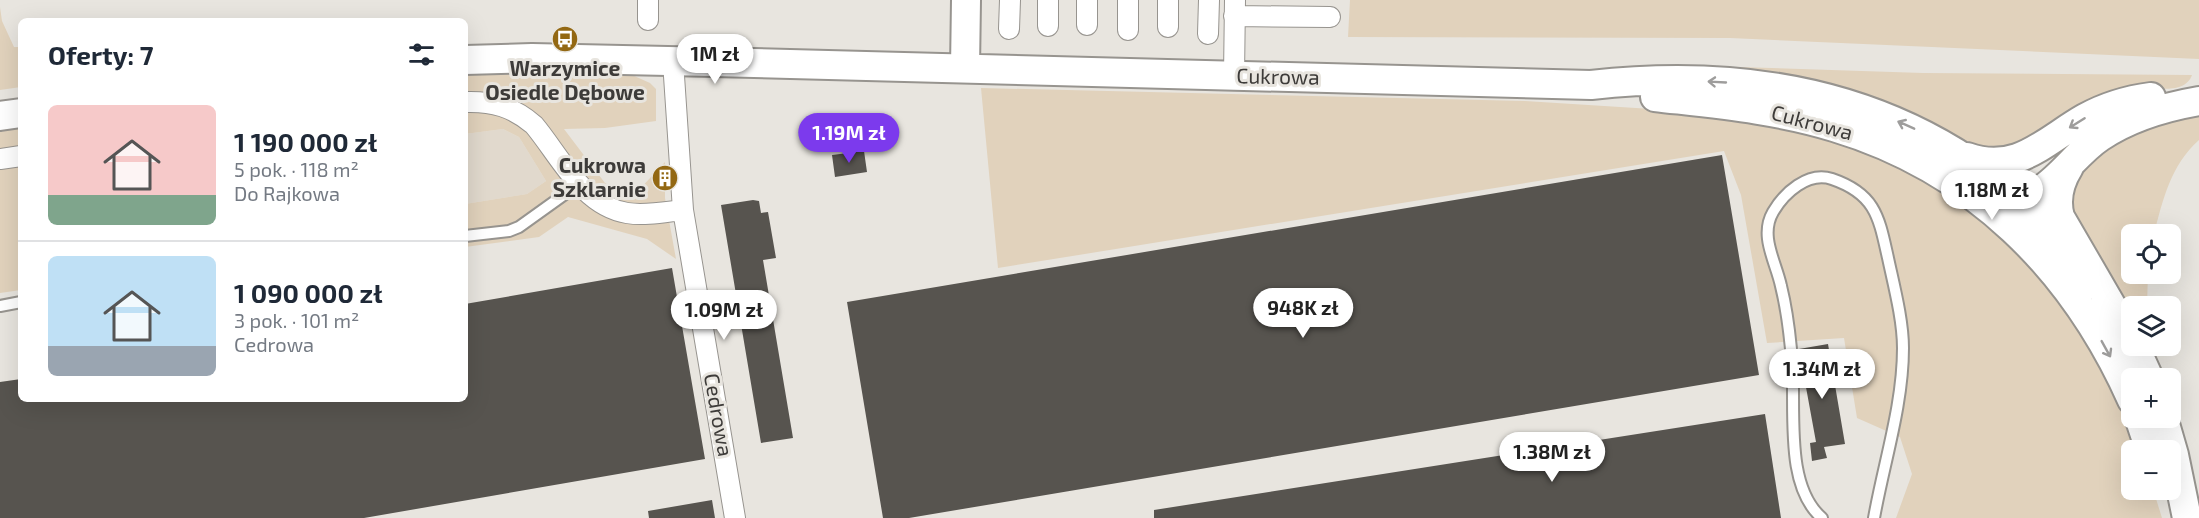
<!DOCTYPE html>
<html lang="pl">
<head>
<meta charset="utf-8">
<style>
  :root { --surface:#fff; --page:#f6f6f7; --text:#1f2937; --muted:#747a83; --line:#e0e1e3; --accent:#7c3aed }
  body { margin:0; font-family:"Exo 2",sans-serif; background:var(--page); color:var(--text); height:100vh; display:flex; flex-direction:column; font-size:22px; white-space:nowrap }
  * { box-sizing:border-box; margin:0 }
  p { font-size:20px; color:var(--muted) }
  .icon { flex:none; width:33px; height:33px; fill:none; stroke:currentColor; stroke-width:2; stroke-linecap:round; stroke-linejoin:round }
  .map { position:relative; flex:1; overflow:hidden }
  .details { position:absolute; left:18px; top:18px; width:450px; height:384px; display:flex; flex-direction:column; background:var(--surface); border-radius:9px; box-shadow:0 6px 24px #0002 }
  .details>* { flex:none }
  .controls { position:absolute; left:2121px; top:224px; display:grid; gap:12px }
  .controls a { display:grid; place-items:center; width:60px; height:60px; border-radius:9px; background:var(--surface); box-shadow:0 6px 24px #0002; font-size:30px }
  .price { position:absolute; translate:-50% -51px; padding:0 14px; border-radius:21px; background:#fff; color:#222; font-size:20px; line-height:39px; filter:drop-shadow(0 2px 3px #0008) }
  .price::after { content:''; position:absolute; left:50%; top:36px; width:18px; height:14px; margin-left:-9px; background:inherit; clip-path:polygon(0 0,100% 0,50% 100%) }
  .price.on { background:var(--accent); color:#fff }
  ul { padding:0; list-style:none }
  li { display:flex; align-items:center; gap:18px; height:150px; padding:0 30px }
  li+li { border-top:2px solid var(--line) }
  li span { display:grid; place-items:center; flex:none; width:168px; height:120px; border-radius:9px; color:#555 }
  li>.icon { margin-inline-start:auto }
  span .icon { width:72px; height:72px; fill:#fffc; stroke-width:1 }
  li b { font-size:26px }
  h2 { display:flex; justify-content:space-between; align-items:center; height:72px; padding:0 30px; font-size:26px }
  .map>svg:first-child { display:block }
  .built { fill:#e1d9cd }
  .green { fill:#e1d2bc }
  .building { fill:#57544f }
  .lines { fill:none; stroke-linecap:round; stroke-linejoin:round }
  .lane-casing { stroke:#97948f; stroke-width:14 }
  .street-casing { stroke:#97948f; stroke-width:22 }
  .secondary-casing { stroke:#97948f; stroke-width:32 }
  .lane { stroke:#fff; stroke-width:10 }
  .street { stroke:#fff; stroke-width:20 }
  .secondary { stroke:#fff; stroke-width:28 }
  .oneway { stroke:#9e9d9c }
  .labels { text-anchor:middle; stroke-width:6; stroke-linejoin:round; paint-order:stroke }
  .poi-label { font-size:21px; font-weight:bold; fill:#3d3b39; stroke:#e8e5df }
  .street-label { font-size:21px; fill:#3d3b39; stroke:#e8e5df }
</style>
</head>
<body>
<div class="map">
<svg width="2199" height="518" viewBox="0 0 2199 518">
  <rect width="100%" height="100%" fill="#e8e5df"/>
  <path class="built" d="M503,129L519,137L546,181L527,194L465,204V134Z"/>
  <path class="green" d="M1350,0H2199V59L1730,38L1348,37Z
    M0,7L2,21L14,47H21V87L0,90Z
    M1738,67L1923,73L2192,75C2186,92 2163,89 2149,88L2020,147L1992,151L1965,144L1922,120L1872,97L1806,81L1736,72Z
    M532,72L632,75L650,83L656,89V121L605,128L564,129L605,183L636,193L665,162V198L676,259L647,239L568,217L539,237L465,247V204L527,194L546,181L519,137L503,129L465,134V74Z
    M981,88L1525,101L1715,113L1825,136L1884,157L1942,185L2054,285L2109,371L2140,450H2132V489H2153L2162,518H1896L1912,474L1900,437L1857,418L1844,338L1767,343L1741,195L1724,151L998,268Z
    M2199,113V140C2171,165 2163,199 2154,234H2132V273H2148L2147,306H2132L2131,311L2066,204L2084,161L2139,125Z
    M21,127V290L0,293V130Z"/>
  <path class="building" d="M864,151L867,172L835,177L832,155Z
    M1722,155L1759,375L909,518H883L847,302Z
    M753,200L759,201L761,213L768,212L776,258L763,260L793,438L761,443L721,205Z
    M672,268L705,459L364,518H0V382L21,379V399H465V304Z
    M1828,344L1845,444L1824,447L1827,458L1812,461L1810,443L1816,442L1799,349Z
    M1765,414L1781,518H1154V510Z
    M712,500L715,518H649L648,511Z"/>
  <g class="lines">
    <defs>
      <path id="lane" d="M465,236L509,231L519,227L579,184
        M0,306L21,302
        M1822,518C1781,483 1798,398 1791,349C1789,328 1786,306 1781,286C1776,262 1759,236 1773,212C1784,193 1808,171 1832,179C1876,194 1879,218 1888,258C1894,286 1903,320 1903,348C1903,405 1884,462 1874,518"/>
      <path id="street" d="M648,0V20
        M1234,16L1330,17
        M1087,25V0
        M1048,26V0
        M1168,27V0
        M1009,29L1010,0
        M1128,30V0
        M1208,34L1209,0
        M673,61L683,210L735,518
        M1234,76L1235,0
        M465,102C493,101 513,107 534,125C560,156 583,206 627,213C645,216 665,212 683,210
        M0,159L21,156"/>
      <path id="secondary" d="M465,60L532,58L713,62L1591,85C1797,62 1973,116 2099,287
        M965,68L966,0
        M1655,97C1715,104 1775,109 1834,127C1974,169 2073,268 2132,400
        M0,116L21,113
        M1967,157C2017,175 2046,140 2085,118C2105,107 2128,100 2151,97
        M2069,167C2059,183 2055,199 2060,217L2132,341
        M2003,200C2048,203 2067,159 2100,137C2130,117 2164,107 2199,101
        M2134,345L2149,378
        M2139,417L2150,450
        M2163,417L2174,455L2187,518"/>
    </defs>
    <use href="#lane" class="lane-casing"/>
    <use href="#street" class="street-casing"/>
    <use href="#secondary" class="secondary-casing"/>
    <use href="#lane" class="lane"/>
    <use href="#street" class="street"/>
    <use href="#secondary" class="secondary"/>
  </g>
  <defs><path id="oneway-shaft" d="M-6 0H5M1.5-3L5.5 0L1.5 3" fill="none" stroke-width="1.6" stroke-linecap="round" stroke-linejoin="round" transform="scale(1.5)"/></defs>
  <g class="oneway">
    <use href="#oneway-shaft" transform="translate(1717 82) rotate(-177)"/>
    <use href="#oneway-shaft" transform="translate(2077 123) rotate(148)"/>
    <use href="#oneway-shaft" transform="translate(1906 125) rotate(-156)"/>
    <use href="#oneway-shaft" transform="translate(2106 349) rotate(61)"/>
  </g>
  <defs>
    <symbol id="bus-disc" viewBox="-11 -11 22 22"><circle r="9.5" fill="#936813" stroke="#e8e5df"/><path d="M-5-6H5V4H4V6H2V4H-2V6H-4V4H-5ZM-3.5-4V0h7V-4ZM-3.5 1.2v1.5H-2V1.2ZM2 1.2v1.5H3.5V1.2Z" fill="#fff"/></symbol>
    <symbol id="building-disc" viewBox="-11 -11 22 22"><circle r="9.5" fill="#936813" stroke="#e8e5df"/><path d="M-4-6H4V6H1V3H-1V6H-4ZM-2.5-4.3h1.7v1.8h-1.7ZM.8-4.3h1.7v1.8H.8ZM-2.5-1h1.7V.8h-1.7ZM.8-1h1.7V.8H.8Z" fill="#fff"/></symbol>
  </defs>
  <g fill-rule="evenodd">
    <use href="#bus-disc" x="550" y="24" width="30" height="30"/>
    <use href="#building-disc" x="650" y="163" width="30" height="30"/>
  </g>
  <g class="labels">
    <g class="poi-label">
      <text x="565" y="76">Warzymice<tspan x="565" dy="24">Osiedle Dębowe</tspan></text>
      <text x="646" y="173" text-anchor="end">Cukrowa<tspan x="646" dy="24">Szklarnie</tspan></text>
    </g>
    <g class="street-label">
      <text transform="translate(1278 77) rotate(1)" y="7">Cukrowa</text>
      <text transform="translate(1812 123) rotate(15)" y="7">Cukrowa</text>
      <text transform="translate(718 415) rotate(80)" y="7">Cedrowa</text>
    </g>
  </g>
</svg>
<div class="controls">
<a><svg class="icon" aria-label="locate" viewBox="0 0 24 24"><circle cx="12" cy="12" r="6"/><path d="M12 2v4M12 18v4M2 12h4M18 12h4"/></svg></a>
<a><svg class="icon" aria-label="layers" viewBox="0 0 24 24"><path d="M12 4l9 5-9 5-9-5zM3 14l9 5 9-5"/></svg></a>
<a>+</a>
<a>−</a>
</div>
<b class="price" style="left:715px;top:85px">1M zł</b>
<b class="price on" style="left:849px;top:164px">1.19M zł</b>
<b class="price" style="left:1992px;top:221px">1.18M zł</b>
<b class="price" style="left:1303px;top:339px">948K zł</b>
<b class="price" style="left:724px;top:341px">1.09M zł</b>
<b class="price" style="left:1822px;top:400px">1.34M zł</b>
<b class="price" style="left:1552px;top:483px">1.38M zł</b>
<section class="details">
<h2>Oferty: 7<svg class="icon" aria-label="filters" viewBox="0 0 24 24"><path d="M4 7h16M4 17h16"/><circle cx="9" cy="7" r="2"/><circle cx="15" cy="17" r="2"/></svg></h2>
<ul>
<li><span style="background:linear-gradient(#f6c9c9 75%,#7fa58c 0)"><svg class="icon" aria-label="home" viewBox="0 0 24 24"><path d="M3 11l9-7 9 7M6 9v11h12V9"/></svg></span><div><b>1 190 000 zł</b><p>5 pok. · 118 m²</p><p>Do Rajkowa</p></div></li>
<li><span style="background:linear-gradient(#bfe0f5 75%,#9aa5b1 0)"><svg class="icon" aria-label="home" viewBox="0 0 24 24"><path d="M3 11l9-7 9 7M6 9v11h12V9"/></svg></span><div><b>1 090 000 zł</b><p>3 pok. · 101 m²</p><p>Cedrowa</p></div></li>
</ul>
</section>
</div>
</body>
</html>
